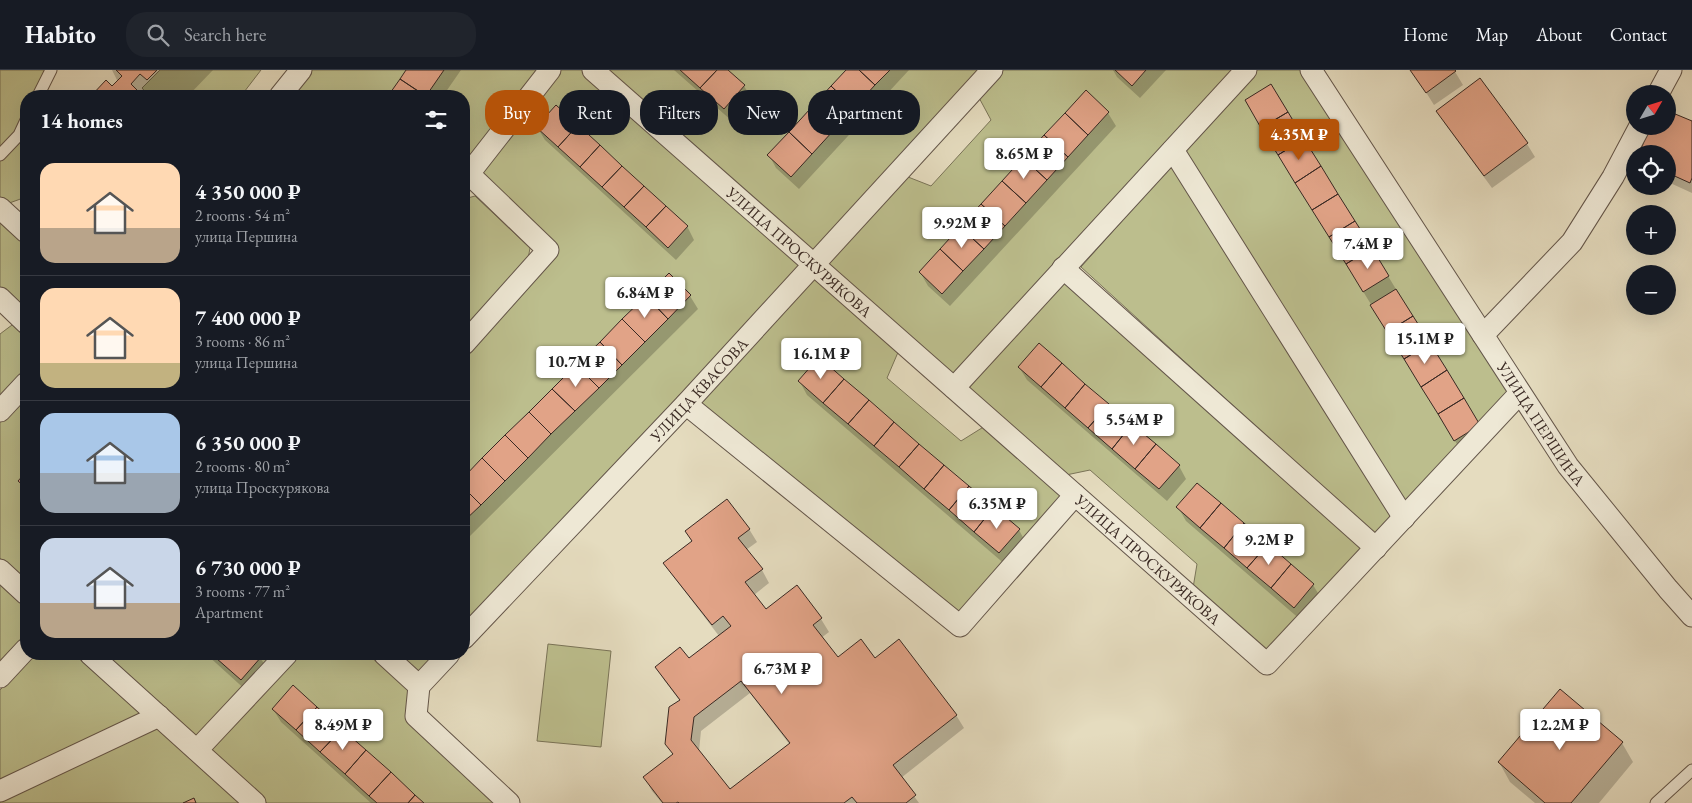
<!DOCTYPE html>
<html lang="en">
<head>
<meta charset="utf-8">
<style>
  :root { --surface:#171b24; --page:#20242c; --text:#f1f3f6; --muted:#9ea1a6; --line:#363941; --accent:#b45309 }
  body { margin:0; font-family:"EB Garamond",serif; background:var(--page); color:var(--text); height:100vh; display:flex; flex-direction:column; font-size:19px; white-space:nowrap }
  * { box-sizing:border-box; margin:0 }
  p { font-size:16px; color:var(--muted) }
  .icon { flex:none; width:28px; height:28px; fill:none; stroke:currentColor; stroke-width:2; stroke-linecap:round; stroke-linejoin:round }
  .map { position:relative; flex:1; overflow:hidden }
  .sheet { position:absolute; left:20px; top:20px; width:450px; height:570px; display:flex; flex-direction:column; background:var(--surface); border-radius:20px; box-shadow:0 5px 20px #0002 }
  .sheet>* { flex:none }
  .hud { position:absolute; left:485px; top:20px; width:475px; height:45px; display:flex; gap:10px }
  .needle { width:32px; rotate:51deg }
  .fabs { position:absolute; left:1626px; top:15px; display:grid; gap:10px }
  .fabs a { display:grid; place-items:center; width:50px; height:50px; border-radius:50%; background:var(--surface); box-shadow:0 5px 20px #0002; font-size:25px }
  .price { position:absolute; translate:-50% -42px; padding:0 11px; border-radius:5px; background:#fff; color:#222; font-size:16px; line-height:32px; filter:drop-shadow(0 1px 2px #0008) }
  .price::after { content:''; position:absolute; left:50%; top:30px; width:15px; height:11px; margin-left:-8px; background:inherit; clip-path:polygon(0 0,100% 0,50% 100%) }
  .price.current { background:var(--accent); color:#fff }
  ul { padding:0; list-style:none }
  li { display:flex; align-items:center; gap:15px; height:125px; padding:0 20px }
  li+li { border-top:1px solid var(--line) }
  li span { display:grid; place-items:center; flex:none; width:140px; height:100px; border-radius:15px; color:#555 }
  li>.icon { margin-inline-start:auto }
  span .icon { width:60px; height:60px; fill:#fffc; stroke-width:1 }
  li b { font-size:21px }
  h2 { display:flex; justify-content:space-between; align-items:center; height:60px; padding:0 20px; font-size:21px }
  .pill { padding:0 18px; border-radius:20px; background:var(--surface); box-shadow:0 5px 20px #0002; font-size:18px; line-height:45px }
  .pill.current { background:var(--accent); color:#fff }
  header { display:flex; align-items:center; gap:30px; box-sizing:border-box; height:70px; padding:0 25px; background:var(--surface); border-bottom:1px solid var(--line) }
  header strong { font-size:24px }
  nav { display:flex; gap:28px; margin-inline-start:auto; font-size:18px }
  .search { width:350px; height:45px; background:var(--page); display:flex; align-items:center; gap:12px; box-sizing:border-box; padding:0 18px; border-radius:20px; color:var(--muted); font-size:19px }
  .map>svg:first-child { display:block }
  .green { fill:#bcbe8d; stroke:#7a7458 }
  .shadow { fill:#0003; fill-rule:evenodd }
  .building { fill:#e1a387; stroke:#392923; fill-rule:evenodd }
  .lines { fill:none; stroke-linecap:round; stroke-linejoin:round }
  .lane-casing { stroke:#64564a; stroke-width:13 }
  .street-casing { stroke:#64564a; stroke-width:23 }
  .lane { stroke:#eee8d5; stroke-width:11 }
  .street { stroke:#eee8d5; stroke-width:21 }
  .labels { text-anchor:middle; stroke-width:4.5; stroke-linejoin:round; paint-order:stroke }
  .street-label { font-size:16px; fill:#392923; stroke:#eee8d5 }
</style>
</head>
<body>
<header>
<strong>Habito</strong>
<div class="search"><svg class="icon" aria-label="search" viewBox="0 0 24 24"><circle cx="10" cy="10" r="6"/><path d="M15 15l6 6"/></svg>Search here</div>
<nav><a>Home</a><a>Map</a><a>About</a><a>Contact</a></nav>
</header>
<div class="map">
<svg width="1692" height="733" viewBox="0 0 1692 733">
  <rect width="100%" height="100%" fill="#e5dcbf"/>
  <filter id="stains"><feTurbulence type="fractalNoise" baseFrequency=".004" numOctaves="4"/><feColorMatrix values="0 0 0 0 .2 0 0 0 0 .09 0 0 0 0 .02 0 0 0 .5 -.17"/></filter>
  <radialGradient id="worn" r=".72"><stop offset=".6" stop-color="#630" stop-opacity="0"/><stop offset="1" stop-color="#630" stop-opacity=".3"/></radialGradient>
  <path class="green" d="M0,0H48L35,26H26V43L18,61L0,79Z
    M160,0H261L241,26H149L142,18Z
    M308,0H544L464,103V26H289Z
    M555,0H583L804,196L464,558V280L553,180L474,104Z
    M600,0H983L812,185Z
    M1000,0H1235L955,307L824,192L903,105L931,116L991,50L977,24Z
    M1255,0H1302L1511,324L1405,438L1181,81Z
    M26,56V127L1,136L0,135V89Z
    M1171,96L1393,449L1377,467L1081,197Z
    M475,126L530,178L528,189L464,258V129Z
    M0,145L26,169V245L0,221Z
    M813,203L899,280L887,308L961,371L985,356L1065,426L960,545L697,333Z
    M1064,206L1366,479L1267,582L1193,518L1197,494L1090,400L1066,405L964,315Z
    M16,252L26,263V305L0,333V264Z
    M26,322V512L0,488V350Z
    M0,507L26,531V572L0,600Z
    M548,574L611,581L601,677L537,671Z
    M34,584H82L145,641L0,710V620Z
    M104,584H275L197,669Z
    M297,584H375L413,618L410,647L502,733H267L208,679Z
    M394,584H441L419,607Z
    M161,655L246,733H0V730Z"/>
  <path class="shadow" d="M112,0H213L188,26H92L106,12L112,18L118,12Z
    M407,0H461L443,26H389Z
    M674,0H726L744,16L752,29L732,51Z
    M848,0H909L799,119L776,98L769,85Z
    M1113,0H1166L1140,28L1117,7Z
    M1412,0H1454L1463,15L1434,35Z
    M1438,41L1527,74L1535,87L1492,118L1445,54Z
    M1668,42L1692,52V123L1668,112Z
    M1108,43L1116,56L950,236L928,216L920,202Z
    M1254,44L1388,206L1479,356L1463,384Z
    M537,57L687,156L694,170L676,190L545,70Z
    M669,205L690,226L698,239L466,470L464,468V408Z
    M1019,297L1179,396L1186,409L1167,431L1027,310Z
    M800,312L1019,460L1026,473L1007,496L807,325Z
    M1198,415L1313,515L1321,528L1302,551L1186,451L1178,437Z
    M749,459L757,472L746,480L762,500L769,513L754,525L766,541L797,517L821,549L829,562L821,568L838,588L875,590L956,645L964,658L901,708L919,733H662L652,721L645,708L673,685L667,673L680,631L664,610L657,597L689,590L719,566L673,506L665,493L692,472L687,462ZM750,623L790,675L730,721L699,681L701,661Z
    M206,584H257L269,600L249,623Z
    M273,639L423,733H371L281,652Z
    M1622,673L1633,692L1599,733H1535L1510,712L1499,692Z"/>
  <path class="building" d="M116,0H157L147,10L140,4L131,14L143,26H91L106,10L112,16L122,6Z
    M406,0H444L426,26L400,9Z
    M680,0H717L700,18Z
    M717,0H728L745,15L724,39L700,18Z
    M846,0H859L875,15L854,38L831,16Z
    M859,0H890L875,15Z
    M1115,0H1146L1132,16Z
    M1410,0H1455L1456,1L1426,23Z
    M1480,8L1528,73L1484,106L1436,41Z
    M400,9L425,26H388Z
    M1271,14L1288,42L1261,58L1245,30Z
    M831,16L854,38L833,61L810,39Z
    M1086,20L1109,42L1088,65L1065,43Z
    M556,35L578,55L558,77L536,57Z
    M810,39L833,61L812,84L789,62Z
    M1668,41L1692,51V108L1690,113L1668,103V84H1639L1650,56H1668Z
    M1288,42L1304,69L1278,85L1261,58Z
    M1065,43L1088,65L1068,87L1044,65Z
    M578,55L600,75L580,97L558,77Z
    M789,62L812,84L791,107L767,85Z
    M1044,65L1068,87L1047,110L1023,88Z
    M1304,69L1321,96L1295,113L1278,85Z
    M600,75L622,96L602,117L580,97Z
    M1023,88L1047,110L1026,133L1002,111Z
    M622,96L644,116L624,137L602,117Z
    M1321,96L1338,124L1312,140L1295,113Z
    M1002,111L1026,133L1005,156L981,134Z
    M644,116L666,136L646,157L624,137Z
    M1338,124L1355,151L1329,167L1312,140Z
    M981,134L1005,156L984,179L960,157Z
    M666,136L688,156L668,178L646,157Z
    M1355,151L1372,178L1346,194L1329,167Z
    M960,157L984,179L963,201L940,179Z
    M1372,178L1389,206L1363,222L1346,194Z
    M940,179L963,201L942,224L919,202Z
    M669,203L691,225L668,249L646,226Z
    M1396,219L1413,246L1387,262L1370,235Z
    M646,226L668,249L645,272L622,249Z
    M1413,246L1430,273L1404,289L1387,262Z
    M622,249L645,272L622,295L600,272Z
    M600,272L622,295L599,318L576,295Z
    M1039,273L1062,293L1041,317L1018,297Z
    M1430,273L1447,300L1421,317L1404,289Z
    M819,287L844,309L823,333L798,311Z
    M1062,293L1085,314L1065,338L1041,317Z
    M576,295L599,318L575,341L552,319Z
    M1447,300L1464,328L1438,344L1421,317Z
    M844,309L869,330L848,354L823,333Z
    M1085,314L1109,334L1088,358L1065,338Z
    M552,319L575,341L551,364L529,342Z
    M1464,328L1480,355L1454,371L1438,344Z
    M869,330L894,352L874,376L848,354Z
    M1109,334L1132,354L1112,379L1088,358Z
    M529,342L551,364L528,388L505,365Z
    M894,352L919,374L899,397L874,376Z
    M1132,354L1156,374L1135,399L1112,379Z
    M505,365L528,388L505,411L482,388Z
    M919,374L944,395L924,419L899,397Z
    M1156,374L1180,395L1159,419L1135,399Z
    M482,388L505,411L481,435L464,418V407Z
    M944,395L969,416L949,440L924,419Z
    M26,402V418L18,411Z
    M1197,413L1221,433L1200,458L1176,437Z
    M969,416L994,437L974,462L949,440Z
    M464,418L481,435L464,451Z
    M727,429L750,459L738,468L763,499L745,512L766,539L797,515L822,548L813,555L838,587L861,569L875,588L899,569L957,645L893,695L916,725L906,733H857L852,727L844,733H679L678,732L676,733H663L643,707L673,684L665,674L669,637L680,630L655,597L680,577L689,588L731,556L723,546L712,555L663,493L692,471L685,461ZM741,611L790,673L730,719L691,670L694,647Z
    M1221,433L1244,453L1224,478L1200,458Z
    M994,437L1020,459L999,483L974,462Z
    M1244,453L1268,474L1247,498L1224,478Z
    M1268,474L1291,494L1271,518L1247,498Z
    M1291,494L1314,514L1294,538L1271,518Z
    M220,584H259L262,586L241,610L216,588Z
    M293,615L317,637L296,660L272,639Z
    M1560,619L1623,672L1571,733H1545L1498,692Z
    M317,637L342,659L320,682L296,660Z
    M342,659L366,680L345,704L320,682Z
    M366,680L391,702L369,726L345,704Z
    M391,702L415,725L408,733H377L369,726Z
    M415,725L424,733H408Z
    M194,728L196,733H183Z"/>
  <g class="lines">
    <defs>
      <path id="lane" d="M38,26L51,0
        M0,85L19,65L26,50
        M1656,733L1692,700"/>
      <g id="street">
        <path id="s1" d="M593,0L1267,594L1520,323"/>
        <path id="s2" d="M1311,0L1568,396L1668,519L1692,546"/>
        <path d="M1658,24L1671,0"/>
        <path d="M280,26L301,0"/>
        <path d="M1173,80L1404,448"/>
        <path d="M464,110L550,0"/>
        <path d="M0,138L26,162"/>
        <path d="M1063,198L1376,478"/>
        <path d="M0,228L26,253"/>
        <path d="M1483,265L1572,172L1613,107L1640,56"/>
        <path d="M464,274L548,180L469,104"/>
        <path d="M954,318L1246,0"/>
        <path d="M686,334L960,556L1075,425"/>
        <path d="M0,341L26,313"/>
        <path d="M0,500L26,524"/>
        <path id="s3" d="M464,568L686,334L992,0"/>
        <path d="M90,584L255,733"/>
        <path d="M384,584L419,616"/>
        <path d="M449,584L419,616L416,646L509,733"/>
        <path d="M0,607L26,579"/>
        <path d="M197,680L287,584"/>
        <path d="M0,721L159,646"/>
      </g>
    </defs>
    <use href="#lane" class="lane-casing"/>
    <use href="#street" class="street-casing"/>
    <use href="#lane" class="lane"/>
    <use href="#street" class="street"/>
  </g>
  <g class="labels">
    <g class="street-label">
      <text dy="6" stroke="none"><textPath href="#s1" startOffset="275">УЛИЦА ПРОСКУРЯКОВА</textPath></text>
      <text dy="6" stroke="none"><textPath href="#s3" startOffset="342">УЛИЦА КВАСОВА</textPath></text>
      <text dy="6" stroke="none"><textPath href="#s2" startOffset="422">УЛИЦА ПЕРШИНА</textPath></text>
      <text dy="6" stroke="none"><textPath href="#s1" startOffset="740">УЛИЦА ПРОСКУРЯКОВА</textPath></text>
    </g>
  </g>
  <rect width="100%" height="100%" filter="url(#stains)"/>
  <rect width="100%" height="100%" fill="url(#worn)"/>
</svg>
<div class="fabs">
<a><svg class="needle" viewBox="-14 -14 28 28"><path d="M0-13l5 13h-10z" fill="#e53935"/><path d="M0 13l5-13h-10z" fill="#9ea1a6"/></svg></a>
<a><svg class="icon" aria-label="locate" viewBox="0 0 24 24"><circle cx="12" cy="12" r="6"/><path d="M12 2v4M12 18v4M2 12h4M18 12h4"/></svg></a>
<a>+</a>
<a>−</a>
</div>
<b class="price current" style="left:1299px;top:91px">4.35M ₽</b>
<b class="price" style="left:1024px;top:110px">8.65M ₽</b>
<b class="price" style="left:962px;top:179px">9.92M ₽</b>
<b class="price" style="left:1368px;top:200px">7.4M ₽</b>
<b class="price" style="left:645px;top:249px">6.84M ₽</b>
<b class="price" style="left:1425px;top:295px">15.1M ₽</b>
<b class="price" style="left:821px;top:310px">16.1M ₽</b>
<b class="price" style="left:576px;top:318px">10.7M ₽</b>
<b class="price" style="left:1134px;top:376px">5.54M ₽</b>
<b class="price" style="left:997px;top:460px">6.35M ₽</b>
<b class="price" style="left:1269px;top:496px">9.2M ₽</b>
<b class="price" style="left:782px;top:625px">6.73M ₽</b>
<b class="price" style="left:343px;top:681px">8.49M ₽</b>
<b class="price" style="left:1560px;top:681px">12.2M ₽</b>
<div class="hud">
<a class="pill current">Buy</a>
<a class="pill">Rent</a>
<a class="pill">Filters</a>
<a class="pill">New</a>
<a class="pill">Apartment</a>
</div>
<section class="sheet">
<h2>14 homes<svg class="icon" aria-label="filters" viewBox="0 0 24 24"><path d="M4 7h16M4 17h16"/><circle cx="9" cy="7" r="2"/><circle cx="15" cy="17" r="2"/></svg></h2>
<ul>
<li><span style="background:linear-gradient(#ffd9b3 65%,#b9a48a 0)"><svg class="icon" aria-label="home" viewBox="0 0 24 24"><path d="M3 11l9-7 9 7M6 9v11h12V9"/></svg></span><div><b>4 350 000 ₽</b><p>2 rooms · 54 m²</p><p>улица Першина</p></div></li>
<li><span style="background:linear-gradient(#ffd9b3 75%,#c2b280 0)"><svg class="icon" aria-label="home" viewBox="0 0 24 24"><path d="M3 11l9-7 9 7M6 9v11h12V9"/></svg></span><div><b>7 400 000 ₽</b><p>3 rooms · 86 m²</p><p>улица Першина</p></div></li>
<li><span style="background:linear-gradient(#a9c7e8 60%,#9aa5b1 0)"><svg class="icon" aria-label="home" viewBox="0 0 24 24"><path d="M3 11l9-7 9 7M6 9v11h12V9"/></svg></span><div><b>6 350 000 ₽</b><p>2 rooms · 80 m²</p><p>улица Проскурякова</p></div></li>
<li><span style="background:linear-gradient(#c9d6e8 65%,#b9a48a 0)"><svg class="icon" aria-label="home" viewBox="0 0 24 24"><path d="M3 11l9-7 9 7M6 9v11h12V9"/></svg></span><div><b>6 730 000 ₽</b><p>3 rooms · 77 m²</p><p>Apartment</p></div></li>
</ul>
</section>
</div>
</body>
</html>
